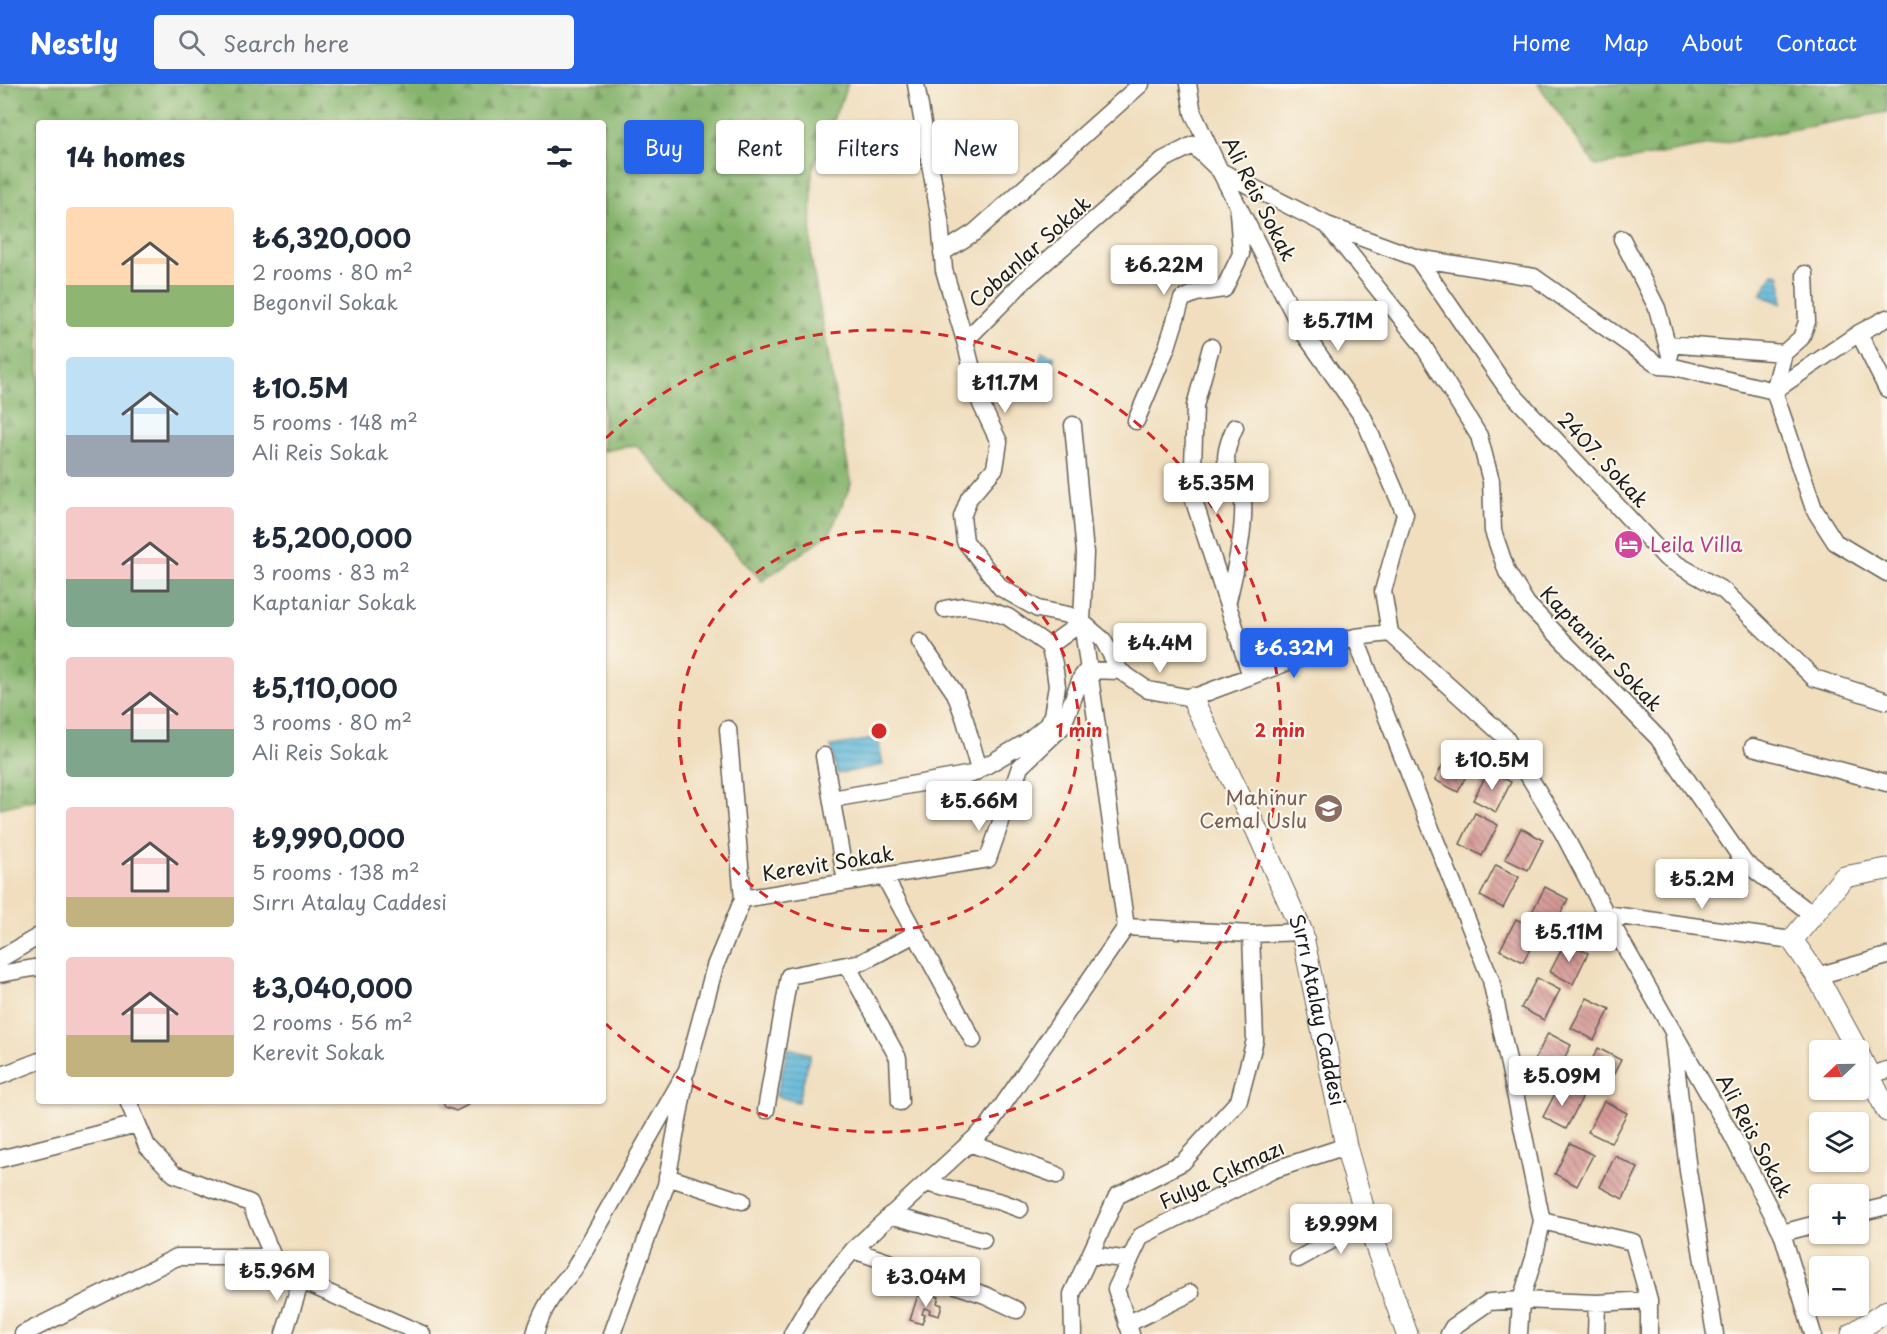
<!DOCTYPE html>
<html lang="en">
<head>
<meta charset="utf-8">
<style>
  :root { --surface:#fff; --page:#f6f6f7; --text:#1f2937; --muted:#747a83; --accent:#2563eb }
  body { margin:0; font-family:"Playpen Sans",sans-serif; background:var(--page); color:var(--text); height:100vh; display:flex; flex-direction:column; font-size:22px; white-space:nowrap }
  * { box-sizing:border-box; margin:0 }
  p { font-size:20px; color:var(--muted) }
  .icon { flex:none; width:33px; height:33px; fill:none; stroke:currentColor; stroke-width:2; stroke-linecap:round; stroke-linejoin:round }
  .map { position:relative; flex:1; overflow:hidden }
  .drawer { position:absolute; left:36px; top:36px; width:570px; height:984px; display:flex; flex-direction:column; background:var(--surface); border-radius:6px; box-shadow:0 2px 4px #0004 }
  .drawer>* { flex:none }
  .top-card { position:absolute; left:624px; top:36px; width:570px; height:54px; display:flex; gap:12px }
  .needle { width:39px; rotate:248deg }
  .buttons { position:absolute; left:1809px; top:956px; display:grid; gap:12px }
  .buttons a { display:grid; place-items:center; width:60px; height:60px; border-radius:6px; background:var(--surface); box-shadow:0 2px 4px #0004; font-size:30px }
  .price { position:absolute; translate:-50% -51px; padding:0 14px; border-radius:6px; background:#fff; color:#222; font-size:20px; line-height:39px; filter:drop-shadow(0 2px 3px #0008) }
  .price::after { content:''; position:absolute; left:50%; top:36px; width:18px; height:14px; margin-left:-9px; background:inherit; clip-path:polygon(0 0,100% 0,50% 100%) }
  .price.on { background:var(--accent); color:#fff }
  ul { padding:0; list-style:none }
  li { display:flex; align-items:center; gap:18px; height:150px; padding:0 30px }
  li span { display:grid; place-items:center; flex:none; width:168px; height:120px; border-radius:6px; color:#555 }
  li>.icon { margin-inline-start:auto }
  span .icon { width:72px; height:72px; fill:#fffc; stroke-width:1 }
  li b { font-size:26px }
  h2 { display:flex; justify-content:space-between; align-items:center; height:72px; padding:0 30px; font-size:26px }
  .chip { padding:0 21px; border-radius:6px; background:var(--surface); box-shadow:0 2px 4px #0004; font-size:21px; line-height:54px }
  .chip.on { background:var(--accent); color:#fff }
  header { display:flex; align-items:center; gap:36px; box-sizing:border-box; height:84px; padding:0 30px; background:var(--accent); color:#fff }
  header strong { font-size:28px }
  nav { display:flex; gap:33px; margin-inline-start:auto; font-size:21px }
  .search { width:420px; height:54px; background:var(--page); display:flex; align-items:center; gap:15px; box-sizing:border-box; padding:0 21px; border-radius:6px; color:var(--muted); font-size:22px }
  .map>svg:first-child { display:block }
  .forest { fill:url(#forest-firs); stroke:#516844; stroke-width:1.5 }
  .water { fill:url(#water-rules); stroke:#3b687a; stroke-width:1.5 }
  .building { fill:url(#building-back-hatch) }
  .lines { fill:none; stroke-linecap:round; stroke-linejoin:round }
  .minor-casing { stroke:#666055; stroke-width:19 }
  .tertiary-casing { stroke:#666055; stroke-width:23 }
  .minor { stroke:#fff; stroke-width:16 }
  .tertiary { stroke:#fff; stroke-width:21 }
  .ring { fill:none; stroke:#d62828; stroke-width:3; stroke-dasharray:10 8 }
  .labels { text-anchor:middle; stroke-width:4.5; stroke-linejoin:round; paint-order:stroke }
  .street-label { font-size:20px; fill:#1c1c1c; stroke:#fbf7ec }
  .hotel-label { font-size:20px; fill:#b23c85; stroke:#fbf7ec; text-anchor:start }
  .education-label { font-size:20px; fill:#785e54; stroke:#fbf7ec; text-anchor:end }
  .centre { fill:#d62828; stroke:#fbf7ec; stroke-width:3 }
  .ring-label { font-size:18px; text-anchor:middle; font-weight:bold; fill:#d62828; stroke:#fbf7ec; stroke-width:4.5; stroke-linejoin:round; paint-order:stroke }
</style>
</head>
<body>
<header>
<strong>Nestly</strong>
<div class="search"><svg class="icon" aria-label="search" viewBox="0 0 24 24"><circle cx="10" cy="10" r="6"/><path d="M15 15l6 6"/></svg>Search here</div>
<nav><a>Home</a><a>Map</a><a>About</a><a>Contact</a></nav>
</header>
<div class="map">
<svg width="1887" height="1250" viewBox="0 0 1887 1250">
  <defs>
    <pattern id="forest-firs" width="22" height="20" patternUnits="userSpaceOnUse" patternTransform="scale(1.5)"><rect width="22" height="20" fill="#86b46d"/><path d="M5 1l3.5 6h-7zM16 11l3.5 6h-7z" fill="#6d9259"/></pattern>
    <pattern id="water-rules" width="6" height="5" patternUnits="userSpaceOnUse" patternTransform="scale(1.5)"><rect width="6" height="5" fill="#5ab5d8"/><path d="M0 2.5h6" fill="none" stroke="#4a92ae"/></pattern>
    <pattern id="building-back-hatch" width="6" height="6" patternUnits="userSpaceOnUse" patternTransform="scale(1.5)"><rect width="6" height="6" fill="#d69996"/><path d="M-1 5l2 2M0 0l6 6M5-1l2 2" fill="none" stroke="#ad7c7a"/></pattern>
  </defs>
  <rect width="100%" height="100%" fill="#fbf7ec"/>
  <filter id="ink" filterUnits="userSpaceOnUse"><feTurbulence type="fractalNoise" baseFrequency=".0167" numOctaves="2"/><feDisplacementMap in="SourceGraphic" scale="12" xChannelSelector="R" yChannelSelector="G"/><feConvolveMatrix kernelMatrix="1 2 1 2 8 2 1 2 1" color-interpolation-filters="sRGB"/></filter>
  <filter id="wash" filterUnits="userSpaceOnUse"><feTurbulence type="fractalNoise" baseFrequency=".008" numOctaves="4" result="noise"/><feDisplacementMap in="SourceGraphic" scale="24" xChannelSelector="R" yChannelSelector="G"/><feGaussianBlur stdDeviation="1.35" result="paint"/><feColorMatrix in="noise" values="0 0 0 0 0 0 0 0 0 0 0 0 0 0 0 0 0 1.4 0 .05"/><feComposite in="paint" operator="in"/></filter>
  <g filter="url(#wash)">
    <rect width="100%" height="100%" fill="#f0debe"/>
    <path class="forest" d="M0,0H848L812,86L811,174L851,400L830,449L762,497L636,361L603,367V39H39V715L0,724Z
      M1538,0H1887V28L1596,82Z"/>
    <path class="water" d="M1773,189L1779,190L1782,202V220L1761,211Z
      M1042,268L1055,272L1044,306L1031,301Z
      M878,654L883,681L837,690L831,662Z
      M788,964L810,970L798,1018L776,1012Z"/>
    <g id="blocks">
      <path class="building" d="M1450,666L1473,678L1458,708L1435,696Z
        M1489,686L1511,698L1496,728L1473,716Z
        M1475,729L1498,741L1482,772L1460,760Z
        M1521,744L1543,756L1528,786L1505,775Z
        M1496,781L1519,793L1503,824L1480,812Z
        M1545,803L1568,815L1552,846L1529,834Z
        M1516,835L1539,847L1523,878L1500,866Z
        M1566,857L1588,869L1573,900L1550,888Z
        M1537,894L1560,906L1544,936L1521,924Z
        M1587,914L1610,925L1594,956L1571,944Z
        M1548,949L1571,961L1555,992L1533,980Z
        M1598,964L1621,976L1605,1007L1582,995Z
        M1559,1002L1582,1014L1566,1045L1543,1033Z
        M442,1017H469L470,1020L456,1027L445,1023Z
        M1604,1017L1627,1029L1611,1059L1588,1048Z
        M1570,1059L1593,1071L1577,1102L1555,1090Z
        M1615,1072L1638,1084L1623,1115L1600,1103Z
        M928,1209L939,1213L937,1219L942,1221L939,1232L929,1229L930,1226L924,1224L922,1230L925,1231L922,1240L910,1236L918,1211L926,1214Z"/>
    </g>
  </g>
  <g filter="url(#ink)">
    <use href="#blocks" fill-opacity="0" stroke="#666055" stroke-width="1.5"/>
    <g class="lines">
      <defs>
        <path id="minor" d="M916,0L940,136L944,186L965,257L981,320L999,358L995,384L969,414L962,433L965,457L1001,504L1038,525L1068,531L1082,538L1103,556L1120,587
          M1188,0L1193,29L1220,87L1303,248L1364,335L1405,430L1383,507L1390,549L1505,653L1562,747L1606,830L1733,1053L1782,1149L1813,1250
          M1327,141L1422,260L1479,352L1491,397L1493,447L1507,488L1527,520L1658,654L1744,778L1813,831
          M1622,155L1657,224L1670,271
          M942,169L975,148L1141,0
          M1417,174L1506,303L1666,474L1724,507L1814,594L1887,617
          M1859,249L1887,305
          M965,257L1026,195L1163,76L1193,61L1220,87L1327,141L1417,174L1534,193L1660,282L1674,283L1774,307L1859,249L1887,234
          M1667,260L1784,269L1801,254L1807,238L1805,190
          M1211,263L1195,322L1192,411L1251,592
          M1784,269L1774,307L1814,425L1835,458L1887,489
          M1136,337L1167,263L1182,215L1196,209L1224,205L1241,170L1238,128
          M1228,517C1235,486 1245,448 1243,416C1243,410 1238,405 1234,400C1221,380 1226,363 1235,343
          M1355,553L1491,896L1542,1137L1534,1174L1521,1216L1519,1250
          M920,558L955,609L965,636L979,686
          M1049,562L1082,538
          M1753,663L1887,699
          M824,672L846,798
          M832,715L972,690L1025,659L1047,641L1052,631L1057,602L1054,580L1049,562L1008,533L988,526L964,522L945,525
          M884,792L973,956
          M743,815L988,775L1020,683L1062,643L1081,594L1087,586L1120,587L1148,606L1192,614L1355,553L1390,549
          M1606,830L1792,856
          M1126,843L1251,850
          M0,875L39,852
          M847,881L898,974L900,1018
          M0,890L39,883
          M1817,892L1887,872
          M1673,953L1688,1087L1715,1250
          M1870,991L1887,986
          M0,992L39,977
          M128,1017L147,1062L174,1090L250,1119L279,1187L422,1250
          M766,1026L789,892L862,878L915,850
          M969,1059L1057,1091
          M0,1075L137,1040
          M667,1093L742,1117
          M926,1099L1001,1118L1020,1125
          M1858,1129L1887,1122
          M890,1131L983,1156
          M1542,1137L1633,1158L1649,1216V1250
          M1782,1149L1820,1139
          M853,1166L985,1211L1017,1226
          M1092,1171L1130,1176
          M1298,1175L1367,1137
          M1127,1240L1191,1209
          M23,1250L177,1173H273
          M284,1250L301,1197
          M535,1250C541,1227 556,1204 573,1187L687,986L715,882L743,815L728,645
          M612,1250L666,1101L685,998
          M792,1250L813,1214L853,1166L989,1041L1126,843L1082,538L1085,469L1073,341
          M1073,1250L1072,1210L1117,1112L1183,1078L1239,1016L1255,956L1251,850L1302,848
          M1131,1250L1116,1205L1141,1152L1273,1086L1346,1062
          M1449,1250L1453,1243L1489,1218L1521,1216L1597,1219L1649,1216
          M1596,1250L1597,1219"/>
        <g id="tertiary">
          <path id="s1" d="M1192,614L1257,747L1302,848L1346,1062L1367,1137L1407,1250"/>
          <path d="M1857,966L1817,892L1792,856L1844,793L1887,785"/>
          <path d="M1858,969L1887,1027"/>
          <path d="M1852,1250L1887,1227"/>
        </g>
      </defs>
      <use href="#minor" class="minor-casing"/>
      <use href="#tertiary" class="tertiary-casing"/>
      <use href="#minor" class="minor"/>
      <use href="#tertiary" class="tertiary"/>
    </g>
  </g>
  <g class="ring">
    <circle cx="879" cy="647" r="200"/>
    <path d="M606 354A401 401 0 1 1 606 940"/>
  </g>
  <defs>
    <symbol id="hotel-disc" viewBox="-11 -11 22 22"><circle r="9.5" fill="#d1479c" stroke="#fbf7ec"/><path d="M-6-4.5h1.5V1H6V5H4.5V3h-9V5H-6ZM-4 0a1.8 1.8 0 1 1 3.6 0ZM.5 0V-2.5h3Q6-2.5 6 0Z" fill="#fff"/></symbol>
    <symbol id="school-disc" viewBox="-11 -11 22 22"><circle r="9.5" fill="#8d6e63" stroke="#fbf7ec"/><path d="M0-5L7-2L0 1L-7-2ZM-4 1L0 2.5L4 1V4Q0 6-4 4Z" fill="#fff"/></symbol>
  </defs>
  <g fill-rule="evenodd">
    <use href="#hotel-disc" x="1612" y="444" width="33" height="33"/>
    <use href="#school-disc" x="1312" y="708" width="33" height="33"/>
  </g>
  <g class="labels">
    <g class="street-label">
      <text transform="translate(1259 115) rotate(63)" y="7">Ali Reis Sokak</text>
      <text transform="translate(1030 168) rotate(-42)" y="7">Cobanlar Sokak</text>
      <text transform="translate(1603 376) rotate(47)" y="7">2407. Sokak</text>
      <text transform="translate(1601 565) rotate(46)" y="7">Kaptaniar Sokak</text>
      <text transform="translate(828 780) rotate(-9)" y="7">Kerevit Sokak</text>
      <text dy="7" stroke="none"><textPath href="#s1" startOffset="338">Sırrı Atalay Caddesi</textPath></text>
      <text transform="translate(1754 1052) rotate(62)" y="7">Ali Reis Sokak</text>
      <text transform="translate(1222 1091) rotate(-25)" y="7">Fulya Çıkmazı</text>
    </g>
    <g class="hotel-label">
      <text x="1650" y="468">Leila Villa</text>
    </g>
    <g class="education-label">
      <text x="1307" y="721">Mahinur<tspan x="1307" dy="23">Cemal Uslu</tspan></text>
    </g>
  </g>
  <circle cx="879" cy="647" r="9" class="centre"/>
  <g class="ring-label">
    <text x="1079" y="653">1 min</text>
    <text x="1280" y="653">2 min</text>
  </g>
</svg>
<div class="buttons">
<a><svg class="needle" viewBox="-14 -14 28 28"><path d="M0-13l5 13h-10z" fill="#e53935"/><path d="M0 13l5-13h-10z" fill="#747a83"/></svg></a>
<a><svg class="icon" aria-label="layers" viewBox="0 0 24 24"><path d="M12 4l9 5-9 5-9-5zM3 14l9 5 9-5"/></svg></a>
<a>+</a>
<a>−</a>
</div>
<b class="price" style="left:1164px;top:212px">₺6.22M</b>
<b class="price" style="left:1338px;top:268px">₺5.71M</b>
<b class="price" style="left:1005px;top:330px">₺11.7M</b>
<b class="price" style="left:1216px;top:430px">₺5.35M</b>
<b class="price" style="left:1160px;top:590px">₺4.4M</b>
<b class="price on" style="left:1294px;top:595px">₺6.32M</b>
<b class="price" style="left:1492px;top:707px">₺10.5M</b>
<b class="price" style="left:979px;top:748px">₺5.66M</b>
<b class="price" style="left:1702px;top:826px">₺5.2M</b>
<b class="price" style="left:1569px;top:879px">₺5.11M</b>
<b class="price" style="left:1562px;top:1023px">₺5.09M</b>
<b class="price" style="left:1341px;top:1171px">₺9.99M</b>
<b class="price" style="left:277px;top:1218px">₺5.96M</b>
<b class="price" style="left:926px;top:1224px">₺3.04M</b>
<div class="top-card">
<a class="chip on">Buy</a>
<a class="chip">Rent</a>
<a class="chip">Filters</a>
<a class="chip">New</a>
</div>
<section class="drawer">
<h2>14 homes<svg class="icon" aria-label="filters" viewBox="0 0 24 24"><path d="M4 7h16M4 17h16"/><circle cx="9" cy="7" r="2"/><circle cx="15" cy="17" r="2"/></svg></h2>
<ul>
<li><span style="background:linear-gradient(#ffd9b3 65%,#8fb573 0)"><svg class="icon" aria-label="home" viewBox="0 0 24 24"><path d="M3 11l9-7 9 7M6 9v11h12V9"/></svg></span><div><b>₺6,320,000</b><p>2 rooms · 80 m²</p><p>Begonvil Sokak</p></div></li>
<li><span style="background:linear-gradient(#bfe0f5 65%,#9aa5b1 0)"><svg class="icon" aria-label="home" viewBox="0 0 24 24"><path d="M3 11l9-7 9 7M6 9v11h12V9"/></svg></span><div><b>₺10.5M</b><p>5 rooms · 148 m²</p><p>Ali Reis Sokak</p></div></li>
<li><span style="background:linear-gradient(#f6c9c9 60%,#7fa58c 0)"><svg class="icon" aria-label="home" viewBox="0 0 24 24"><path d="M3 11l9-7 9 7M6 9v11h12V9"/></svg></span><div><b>₺5,200,000</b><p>3 rooms · 83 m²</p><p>Kaptaniar Sokak</p></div></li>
<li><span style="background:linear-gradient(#f6c9c9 60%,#7fa58c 0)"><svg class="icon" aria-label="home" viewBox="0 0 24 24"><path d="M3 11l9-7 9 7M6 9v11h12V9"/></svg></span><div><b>₺5,110,000</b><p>3 rooms · 80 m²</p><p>Ali Reis Sokak</p></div></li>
<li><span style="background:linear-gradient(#f6c9c9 75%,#c2b280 0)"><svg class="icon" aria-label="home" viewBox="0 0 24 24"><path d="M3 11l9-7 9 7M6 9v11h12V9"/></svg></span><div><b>₺9,990,000</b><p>5 rooms · 138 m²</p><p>Sırrı Atalay Caddesi</p></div></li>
<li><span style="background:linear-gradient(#f6c9c9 65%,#c2b280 0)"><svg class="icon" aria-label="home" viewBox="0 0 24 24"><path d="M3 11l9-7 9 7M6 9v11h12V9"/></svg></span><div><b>₺3,040,000</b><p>2 rooms · 56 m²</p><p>Kerevit Sokak</p></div></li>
</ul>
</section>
</div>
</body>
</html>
